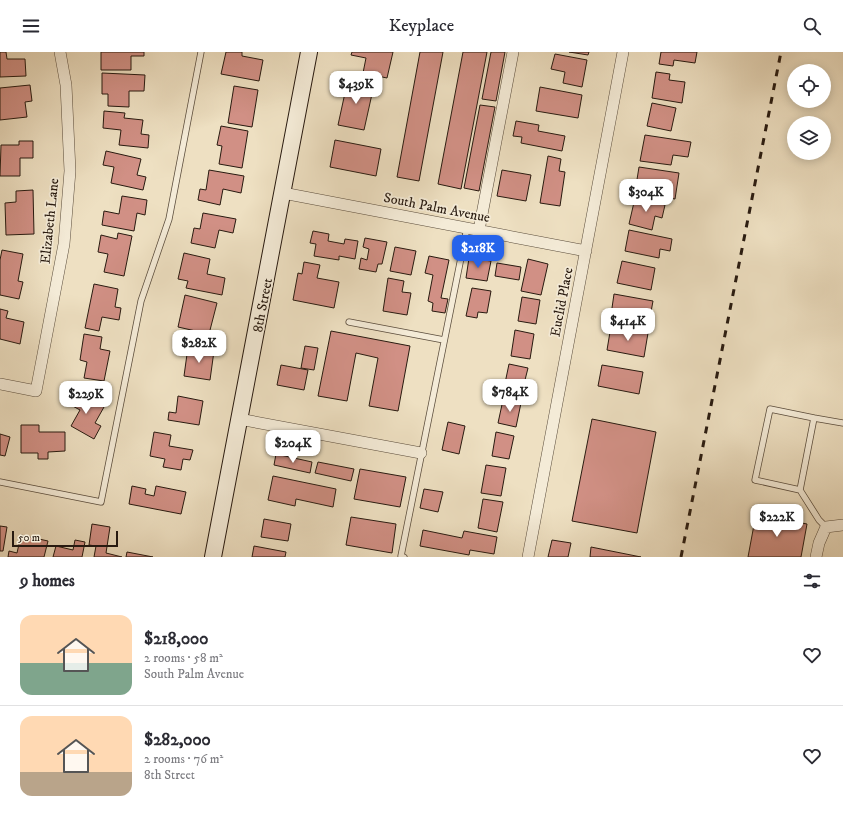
<!DOCTYPE html>
<html lang="en">
<head>
<meta charset="utf-8">
<style>
  :root { --surface:#fff; --page:#f7f7f7; --text:#2b2b33; --muted:#7c7c81; --line:#e1e1e2; --accent:#2563eb }
  body { margin:0; font-family:"IM FELL DW Pica",serif; background:var(--page); color:var(--text); height:100vh; display:flex; flex-direction:column; font-size:15px; white-space:nowrap }
  * { box-sizing:border-box; margin:0 }
  p { font-size:13px; color:var(--muted) }
  .icon { flex:none; width:22px; height:22px; fill:none; stroke:currentColor; stroke-width:2; stroke-linecap:round; stroke-linejoin:round }
  .map { position:relative; height:505px; overflow:hidden }
  .sheet { display:flex; flex-direction:column; background:var(--surface); flex:1 }
  .sheet>* { flex:none }
  .buttons { position:absolute; left:787px; top:12px; display:grid; gap:8px }
  .buttons a { display:grid; place-items:center; width:44px; height:44px; border-radius:50%; background:var(--surface); box-shadow:0 2px 10px #0003; font-size:20px }
  .scale { position:absolute; left:12px; bottom:10px; width:106px; box-sizing:border-box; padding-left:4px; border:2px solid #281a10; border-top:0; font-size:11px; line-height:14px; white-space:nowrap; color:#281a10; -webkit-text-stroke:3px #f4ebd7; paint-order:stroke }
  .price { position:absolute; translate:-50% -34px; padding:0 9px; border-radius:8px; background:#fff; color:#222; font-size:13px; line-height:26px; filter:drop-shadow(0 1px 2px #0008) }
  .price::after { content:''; position:absolute; left:50%; top:24px; width:12px; height:9px; margin-left:-6px; background:inherit; clip-path:polygon(0 0,100% 0,50% 100%) }
  .price.active { background:var(--accent); color:#fff }
  ul { padding:0; list-style:none }
  li { display:flex; align-items:center; gap:12px; height:100px; padding:0 20px }
  li+li { border-top:1px solid var(--line) }
  li span { display:grid; place-items:center; flex:none; width:112px; height:80px; border-radius:12px; color:#555 }
  li>.icon { margin-inline-start:auto }
  span .icon { width:48px; height:48px; fill:#fffc; stroke-width:1 }
  li b { font-size:17px }
  h2 { display:flex; justify-content:space-between; align-items:center; height:48px; padding:0 20px; font-size:17px }
  header { display:flex; justify-content:space-between; align-items:center; height:52px; padding:0 20px; background:var(--surface); font-size:18px; font-weight:600 }
  .map>svg:first-child { display:block }
  .building { fill:#d19085; stroke:#281a10 }
  .lines { fill:none; stroke-linecap:round; stroke-linejoin:round }
  .lane-casing { stroke:#5a4c3c; stroke-width:7 }
  .street-casing { stroke:#5a4c3c; stroke-width:12 }
  .secondary-casing { stroke:#281a10; stroke-width:18 }
  .lane { stroke:#f4ebd7; stroke-width:5.5 }
  .street { stroke:#f4ebd7; stroke-width:11 }
  .secondary { stroke:#f4ebd7; stroke-width:16 }
  .rail { stroke:#281a10; stroke-width:3; stroke-dasharray:7 7; stroke-linecap:butt }
  .labels { text-anchor:middle; stroke-width:3.5; stroke-linejoin:round; paint-order:stroke }
  .street-label { font-size:14px; fill:#281a10; stroke:#f4ebd7 }
</style>
</head>
<body>
<header><svg class="icon" aria-label="menu" viewBox="0 0 24 24"><path d="M4 6h16M4 12h16M4 18h16"/></svg>Keyplace<svg class="icon" aria-label="search" viewBox="0 0 24 24"><circle cx="10" cy="10" r="6"/><path d="M15 15l6 6"/></svg></header>
<div class="map">
<svg width="843" height="505" viewBox="0 0 843 505">
  <rect width="100%" height="100%" fill="#eee0c2"/>
  <filter id="stains"><feTurbulence type="fractalNoise" baseFrequency=".005" numOctaves="4"/><feColorMatrix values="0 0 0 0 .2 0 0 0 0 .09 0 0 0 0 .02 0 0 0 .5 -.17"/></filter>
  <radialGradient id="worn" r=".72"><stop offset=".6" stop-color="#630" stop-opacity="0"/><stop offset="1" stop-color="#630" stop-opacity=".3"/></radialGradient>
  <path class="building" d="M0,0H6L7,7H25L26,24L0,25Z
    M101,0H144V4H131V18H101Z
    M226,0H242V4L263,8L259,29L221,22Z
    M352,0H393L387,26L363,21L366,6L351,3Z
    M420,0H443L419,129L397,125Z
    M463,0H487L461,137L438,132Z
    M491,0H505L496,49L482,47Z
    M569,0H589L588,3Z
    M661,0H697L695,11L674,8L673,14L659,12Z
    M555,2L587,8L582,35L563,31L565,20L551,17Z
    M656,20L670,22L669,28L685,30L682,51L652,46Z
    M102,21L145,23L144,39H129V55L108,54V42H102Z
    M348,27L374,33L364,78L338,73Z
    M30,33L32,49L25,50L27,65L0,68V36Z
    M234,34L258,38L252,75L228,71Z
    M540,35L582,43L578,66L536,59Z
    M652,51L676,56L671,79L647,74Z
    M480,53L495,55L479,139L464,136Z
    M104,59L125,61L124,66L143,68L141,82L149,83L148,96L119,93L121,78L103,76Z
    M516,69L539,73L538,79L565,84L562,99L521,91L522,85L513,84Z
    M221,74L248,79L242,116L219,112L222,94L217,93Z
    M645,83L691,90L688,105L673,103L671,113L640,109Z
    M335,88L381,97L376,124L330,115Z
    M19,89H33V106H20V124H0L1,93H19Z
    M106,99L141,107L137,123L146,125L143,138L111,131L114,115L103,113Z
    M548,104L561,107L559,119L565,120L560,154L540,151Z
    M639,115L679,121L675,147L635,140Z
    M209,118L244,124L241,141L223,137L220,153L198,148L200,137L206,138Z
    M502,118L531,123L526,149L497,144Z
    M33,138L34,182L6,183L5,151L16,150V139Z
    M122,144L147,148L145,163L137,161L134,179L102,173L104,159L119,162Z
    M635,146L665,153L662,166L655,164L652,178L629,172Z
    M203,161L236,167L233,181L219,178L215,196L191,191L194,176L200,177Z
    M629,178L672,187L670,199L660,197L659,206L625,199Z
    M313,179L329,182L328,189L344,192L345,187L358,189L355,207L339,204V208L314,204L316,192L310,191Z
    M118,181L132,184L124,224L104,220L108,202L98,200L101,183L117,187Z
    M365,186L387,190L382,212H378L376,220L359,217L361,206L367,208L369,197L363,195Z
    M395,195L416,199L411,223L390,219Z
    M2,198L23,202L18,229L23,230L19,247L0,243V208Z
    M184,201L210,207L207,222L225,226L222,243L186,236L188,229L178,227Z
    M429,204L449,208L441,246L448,247L445,261L432,259L433,251L428,249L433,223L425,221Z
    M469,206L491,209L487,229L466,226Z
    M528,207L548,212L541,243L521,239Z
    M622,209L655,216L651,238L617,231Z
    M304,210L320,213L317,226L339,230L334,256L293,248L298,221L302,222Z
    M497,211L521,215L519,228L495,224Z
    M388,226L404,229L402,240L411,241L407,263L383,259Z
    M94,232L118,237L115,255L121,256L119,268L102,265L99,279L85,276Z
    M472,236L491,239L487,261L478,260L477,266L466,264Z
    M614,242L653,249L648,276L610,270Z
    M185,243L217,251L209,282L178,275Z
    M522,245L540,248L536,272L518,269Z
    M0,257L8,259L6,266L24,270L20,292L0,287Z
    M611,274L648,281L644,305L607,298Z
    M515,278L534,282L530,307L511,304Z
    M331,279L410,294L398,359L369,354L378,306L356,301L347,349L318,344Z
    M84,282L102,285L100,297L110,299L104,329L84,326L87,310L80,308Z
    M305,294L318,296L314,318L301,316Z
    M188,295L214,299L210,328L184,324Z
    M509,312L528,316L522,340L504,336Z
    M281,313L308,318L304,338L277,333Z
    M602,313L643,320L639,342L598,334Z
    M75,339L104,355L95,371L101,374L94,387L71,374L80,358L69,352Z
    M178,344L203,349L199,373L168,368L169,360L176,361Z
    M503,348L521,351L516,375L498,371Z
    M592,367L656,380L637,481L572,469Z
    M448,370L465,374L459,402L442,398Z
    M21,373H39V380H65V399L48,400V407H38V401H21Z
    M154,380L171,383L169,394L193,398L190,408L183,407L181,418L163,415L165,407L150,404Z
    M496,380L514,384L509,407L492,404Z
    M0,382L10,385L5,404L0,403Z
    M276,402L312,410L310,421L274,413Z
    M318,410L354,417L351,429L315,421Z
    M486,413L506,416L501,444L481,441Z
    M360,417L406,425L400,455L354,447Z
    M273,424L336,437L333,455L296,447L295,454L268,448Z
    M132,434L146,437L145,442L154,444L156,434L186,440L181,462L129,452Z
    M424,437L443,440L438,460L420,456Z
    M483,447L503,450L497,480L478,476Z
    M756,462L807,472L801,505H748Z
    M351,465L396,472L392,501L346,493Z
    M264,467L291,472L288,489L261,485Z
    M92,472L110,475L106,501L122,505H94L96,494L89,493Z
    M0,474L7,475L3,499H0Z
    M423,478L462,486L464,479L497,485L494,502L470,498L469,503L420,494Z
    M21,483L48,489L44,505H8L9,499L17,501Z
    M75,488L85,490L82,505H53L56,494L73,498Z
    M552,488L571,491L568,505H548Z
    M254,494L286,500L285,505H252Z
    M591,495L641,505H590Z
    M127,500L153,505H126Z"/>
  <g class="lines">
    <defs>
      <path id="lane" d="M349,270L444,288
        M814,366L843,371
        M0,430L101,450L141,249L169,167L201,0
        M800,438L755,428L770,357L814,366L800,438L819,468L826,475
        M404,505L401,504L467,176"/>
      <path id="street" d="M283,141L586,199
        M479,178L513,0
        M0,332L36,339L64,192L70,119L66,33L60,0
        M239,367L421,401
        M528,505L623,0
        M816,505L819,491L826,475L843,473"/>
      <path id="secondary" d="M213,505L309,0"/>
    </defs>
    <use href="#lane" class="lane-casing"/>
    <use href="#street" class="street-casing"/>
    <use href="#secondary" class="secondary-casing"/>
    <use href="#lane" class="lane"/>
    <use href="#street" class="street"/>
    <use href="#secondary" class="secondary"/>
    <path class="rail" d="M681,505L781,0"/>
  </g>
  <g class="labels">
    <g class="street-label">
      <text transform="translate(437 155) rotate(11)" y="5">South Palm Avenue</text>
      <text transform="translate(49 169) rotate(-84)" y="5">Elizabeth Lane</text>
      <text transform="translate(561 250) rotate(-79)" y="5">Euclid Place</text>
      <text transform="translate(262 253) rotate(-79)" y="5">8th Street</text>
    </g>
  </g>
  <rect width="100%" height="100%" filter="url(#stains)"/>
  <rect width="100%" height="100%" fill="url(#worn)"/>
</svg>
<div class="buttons">
<a><svg class="icon" aria-label="locate" viewBox="0 0 24 24"><circle cx="12" cy="12" r="6"/><path d="M12 2v4M12 18v4M2 12h4M18 12h4"/></svg></a>
<a><svg class="icon" aria-label="layers" viewBox="0 0 24 24"><path d="M12 4l9 5-9 5-9-5zM3 14l9 5 9-5"/></svg></a>
</div>
<div class="scale">50 m</div>
<b class="price" style="left:356px;top:53px">$439K</b>
<b class="price" style="left:646px;top:161px">$304K</b>
<b class="price active" style="left:478px;top:217px">$218K</b>
<b class="price" style="left:628px;top:290px">$414K</b>
<b class="price" style="left:199px;top:312px">$282K</b>
<b class="price" style="left:510px;top:361px">$784K</b>
<b class="price" style="left:86px;top:363px">$229K</b>
<b class="price" style="left:293px;top:412px">$204K</b>
<b class="price" style="left:777px;top:486px">$222K</b>
</div>
<section class="sheet">
<h2>9 homes<svg class="icon" aria-label="filters" viewBox="0 0 24 24"><path d="M4 7h16M4 17h16"/><circle cx="9" cy="7" r="2"/><circle cx="15" cy="17" r="2"/></svg></h2>
<ul>
<li><span style="background:linear-gradient(#ffd9b3 60%,#7fa58c 0)"><svg class="icon" aria-label="home" viewBox="0 0 24 24"><path d="M3 11l9-7 9 7M6 9v11h12V9"/></svg></span><div><b>$218,000</b><p>2 rooms · 58 m²</p><p>South Palm Avenue</p></div><svg class="icon" aria-label="heart" viewBox="0 0 24 24"><path d="M12 20l-8-8c-3-5 5-10 8-4 3-6 11-1 8 4z"/></svg></li>
<li><span style="background:linear-gradient(#ffd9b3 70%,#b9a48a 0)"><svg class="icon" aria-label="home" viewBox="0 0 24 24"><path d="M3 11l9-7 9 7M6 9v11h12V9"/></svg></span><div><b>$282,000</b><p>2 rooms · 76 m²</p><p>8th Street</p></div><svg class="icon" aria-label="heart" viewBox="0 0 24 24"><path d="M12 20l-8-8c-3-5 5-10 8-4 3-6 11-1 8 4z"/></svg></li>
</ul>
</section>
</body>
</html>
